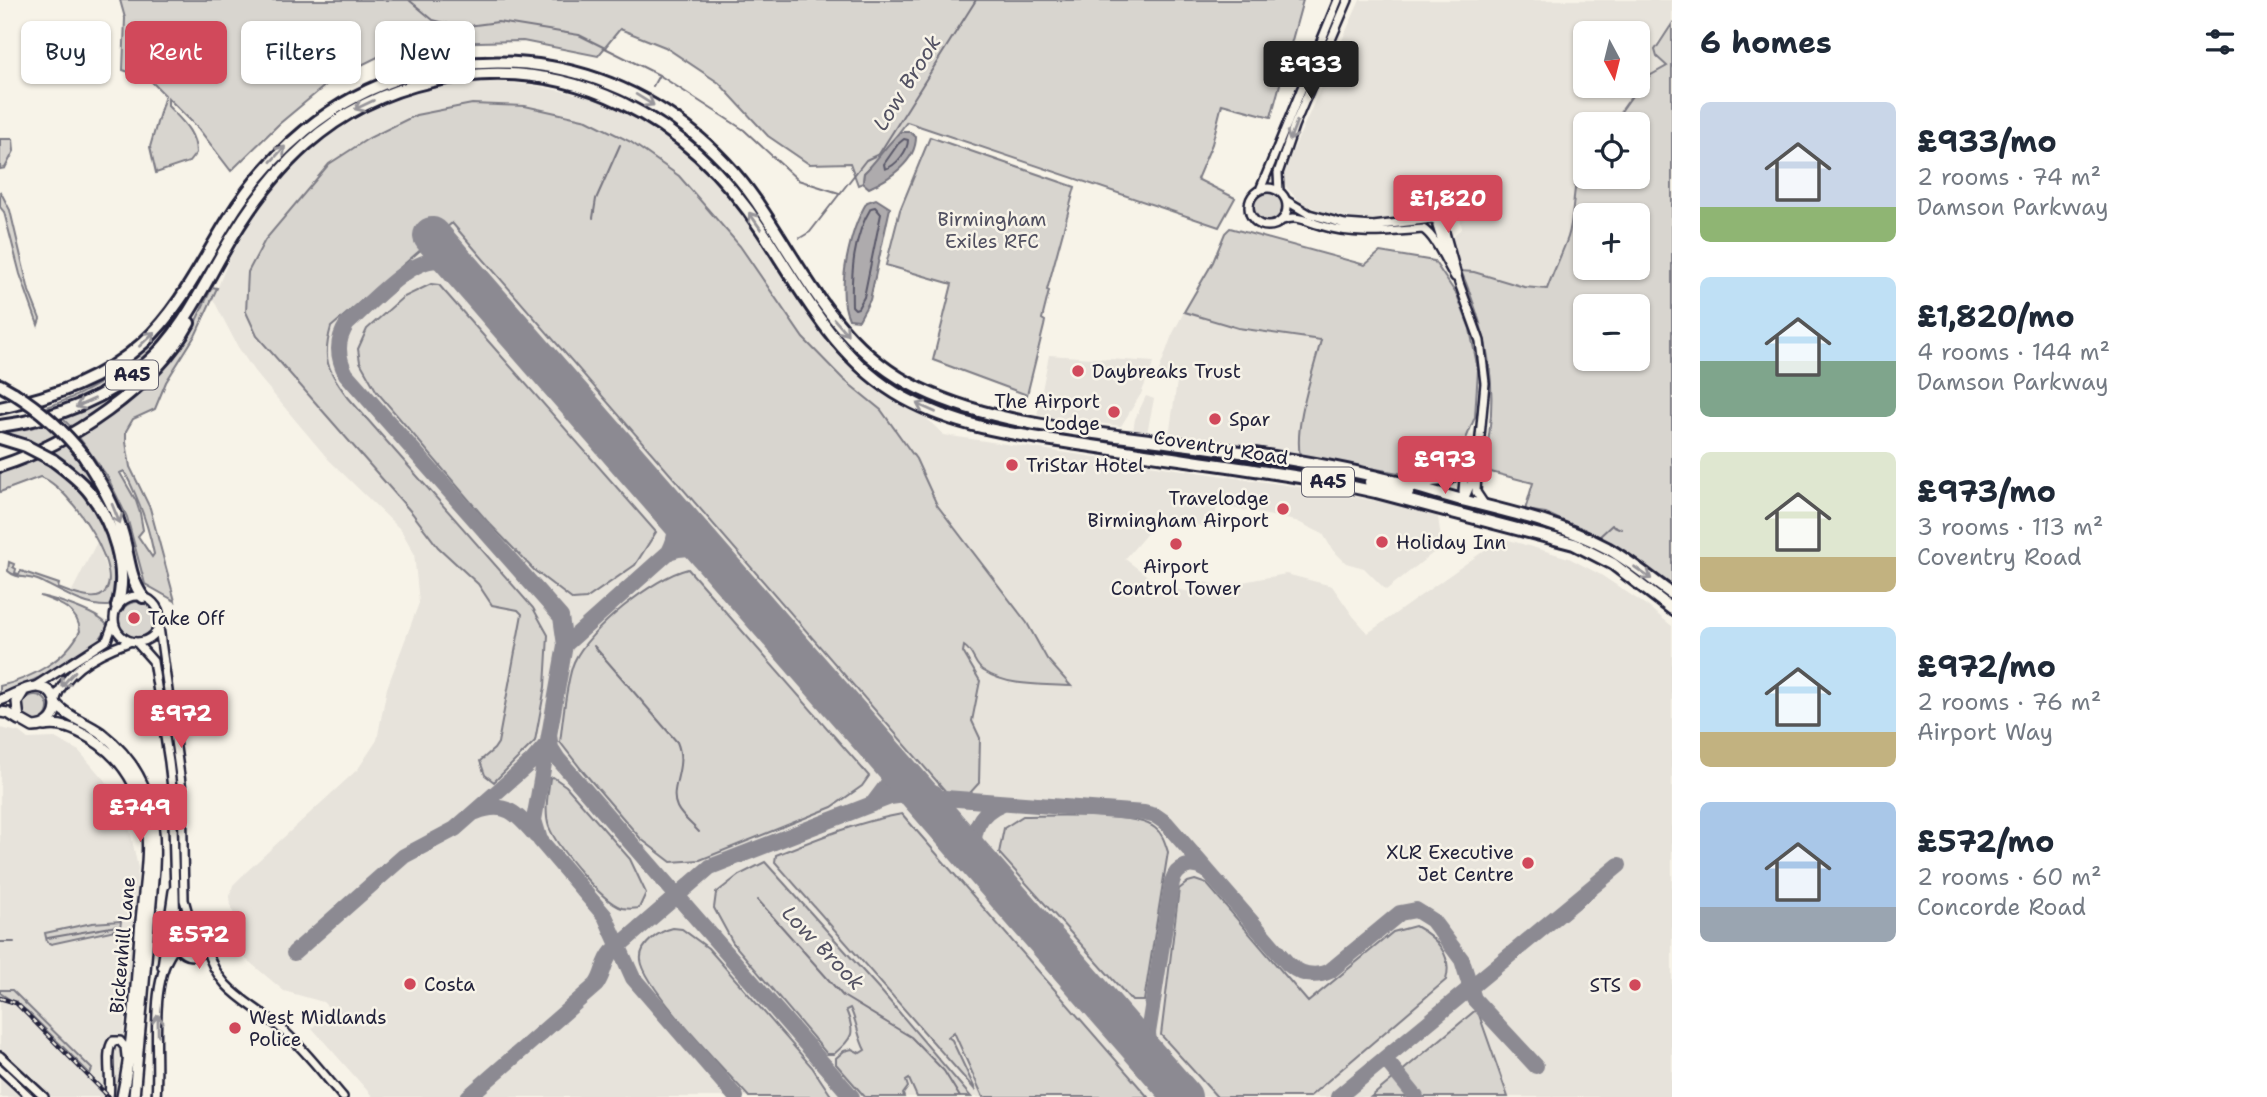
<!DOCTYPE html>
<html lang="en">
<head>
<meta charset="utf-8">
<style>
  :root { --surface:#fff; --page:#f2f2f3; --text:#1f2937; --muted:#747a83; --accent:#d1495b }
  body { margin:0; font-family:"Shantell Sans",sans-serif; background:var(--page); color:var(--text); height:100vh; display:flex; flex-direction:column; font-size:26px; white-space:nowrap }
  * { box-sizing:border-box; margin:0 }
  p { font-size:23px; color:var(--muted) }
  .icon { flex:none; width:38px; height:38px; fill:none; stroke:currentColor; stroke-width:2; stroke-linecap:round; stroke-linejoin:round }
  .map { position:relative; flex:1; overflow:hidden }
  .drawer { display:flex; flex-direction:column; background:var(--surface); width:595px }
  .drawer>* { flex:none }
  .top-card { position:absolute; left:21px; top:21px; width:665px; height:63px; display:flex; gap:14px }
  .needle { width:46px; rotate:173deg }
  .tools { position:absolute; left:1573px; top:21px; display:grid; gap:14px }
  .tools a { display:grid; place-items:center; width:77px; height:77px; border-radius:10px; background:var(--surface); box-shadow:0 2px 5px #0004; font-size:35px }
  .price { position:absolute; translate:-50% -60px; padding:0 16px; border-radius:7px; background:var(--accent); color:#fff; font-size:23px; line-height:46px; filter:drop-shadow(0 2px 4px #0008) }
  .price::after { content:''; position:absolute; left:50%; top:42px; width:21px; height:16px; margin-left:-10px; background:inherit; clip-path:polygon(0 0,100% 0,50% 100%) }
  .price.selected { background:#222; color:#fff }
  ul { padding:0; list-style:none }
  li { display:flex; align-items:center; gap:21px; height:175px; padding:0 28px }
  li span { display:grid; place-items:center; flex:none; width:196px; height:140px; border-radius:10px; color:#555 }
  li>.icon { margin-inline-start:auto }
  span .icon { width:84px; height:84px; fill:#fffc; stroke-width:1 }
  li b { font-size:30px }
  h2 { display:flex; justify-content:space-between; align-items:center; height:84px; padding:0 28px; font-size:30px }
  .tag { padding:0 24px; border-radius:10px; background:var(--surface); box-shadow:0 2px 5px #0004; font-size:24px; line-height:63px }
  .tag.selected { background:var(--accent); color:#fff }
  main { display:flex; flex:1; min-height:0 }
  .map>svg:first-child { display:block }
  .built { fill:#e7e3db; fill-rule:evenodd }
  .green { fill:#d8d5cf; stroke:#7d7c85; stroke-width:2; fill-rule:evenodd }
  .water { fill:#aeabad; stroke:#76747f; stroke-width:2 }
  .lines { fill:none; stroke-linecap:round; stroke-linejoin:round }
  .shore { stroke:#5a5969; stroke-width:2 }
  .stream { stroke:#76747f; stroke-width:2 }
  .taxiway { stroke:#8c8a92; stroke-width:16 }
  .runway { stroke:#8c8a92; stroke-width:38 }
  .minor-casing { stroke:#22223b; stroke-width:12 }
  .major-casing { stroke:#22223b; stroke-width:14 }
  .highway-casing { stroke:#22223b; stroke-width:16 }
  .minor { stroke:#f7f3e8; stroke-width:7 }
  .major { stroke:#f7f3e8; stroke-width:9 }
  .highway { stroke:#f7f3e8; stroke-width:10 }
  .rail-casing { stroke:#22223b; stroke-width:4.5 }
  .rail { stroke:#f7f3e8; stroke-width:2; stroke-dasharray:5; stroke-linecap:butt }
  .highway-bridge-casing { stroke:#22223b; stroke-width:16; stroke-linecap:butt }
  .highway-bridge { stroke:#f7f3e8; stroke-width:10 }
  .oneway { stroke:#97959a }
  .poi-dot { fill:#d1495b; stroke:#f7f3e8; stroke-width:2.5 }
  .labels { text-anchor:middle; stroke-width:5; stroke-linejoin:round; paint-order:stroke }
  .shield { fill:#f7f3e8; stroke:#62616f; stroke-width:2 }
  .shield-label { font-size:18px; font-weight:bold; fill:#22223b }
  .park-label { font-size:19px; fill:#504f60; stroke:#f7f3e8 }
  .poi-label { font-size:19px; fill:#22223b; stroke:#f7f3e8; text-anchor:start }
  .street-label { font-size:19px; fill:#22223b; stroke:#f7f3e8 }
  .water-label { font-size:21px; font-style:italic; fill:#535263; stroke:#f7f3e8 }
</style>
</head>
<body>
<main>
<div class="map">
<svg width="1672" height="1097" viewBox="0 0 1672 1097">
  <rect width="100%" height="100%" fill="#f7f3e8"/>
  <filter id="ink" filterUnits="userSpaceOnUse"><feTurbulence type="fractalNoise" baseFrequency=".0143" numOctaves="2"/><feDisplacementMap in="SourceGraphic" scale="14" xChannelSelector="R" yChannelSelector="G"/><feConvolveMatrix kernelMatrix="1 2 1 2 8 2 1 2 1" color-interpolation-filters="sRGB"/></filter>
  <g filter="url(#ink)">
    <path class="built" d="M1360,0H1672V24L1657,43L1668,66L1644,79L1612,124H1586L1585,160L1581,166L1573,200L1568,237L1547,289L1524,287L1474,272L1461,271L1453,239L1457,232L1462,229L1459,210L1369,222L1322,212L1300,202L1287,188L1281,177ZM1586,33H1638V86H1586Z
      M460,81H492L538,86L585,96L626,112L656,128L695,158L736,202L858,367L926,418L944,435L1320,490L1433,512L1438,517L1442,546L1386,590L1364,568L1346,563L1332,549L1323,534L1296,521L1217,505L1213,529L1162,516L1125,559L1162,587L1203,594L1205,582L1221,586L1286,574L1332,586L1353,616L1368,633L1502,538L1569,558L1601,575L1646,605L1672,626V1097H373L312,1028L331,1010L323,1002L284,991L246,959L244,954V936L231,908L230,896L233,885L245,873L358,769L377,740L387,688L419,603L414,553L401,530L328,459L254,371L238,347L213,299L230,257L251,222L274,188L305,155L336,131L386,102L420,89Z
      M1184,312L1238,328L1321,340L1303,410L1299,448L1300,456L1166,436L1170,429L1177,382L1156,379L1172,335Z
      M1049,355L1154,362L1141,394L1121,426L1037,415Z
      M1146,396L1154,399L1147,433L1133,431L1135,419Z
      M98,540L107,574V590L96,598L71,593Z
      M0,728L19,732L28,739L55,738L79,751L113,790L130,830L138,868L131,965L116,1097H0Z"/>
    <path class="green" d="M120,0H1303L1271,117L1222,104L1212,144L1197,179L1235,198L1219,227L907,122L877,161L864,173L863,183L858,185L850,163L809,164L768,136L719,83L665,47L620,29L598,56L523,41L440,43L411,30L402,34L398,47L333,79L279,124L231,171L198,128L168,98V106C182,121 196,132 196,153L189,162L156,173L150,147L165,95L149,79L123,70L125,18Z
      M1672,24V585L1613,545L1546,513L1525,510L1533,483L1483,470C1500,393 1491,342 1461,271L1474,272L1524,287L1547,289C1553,272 1562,254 1568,237C1576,213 1570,182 1585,160L1586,177H1638V124H1612L1644,79L1667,66L1657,57L1655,50ZM1586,215H1638V268H1586ZM1586,306H1638V359H1586Z
      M472,104L525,106L587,120L631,142L679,176L740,246L803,338L843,379L881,410L916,459L937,505L1027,623L1047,659L1071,686C1043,684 1008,687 984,671C974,666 974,652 964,646L963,652L980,681L972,721L980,738L979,783L970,793L954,798L947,793L452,223L331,327C322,359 327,369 346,395L533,608L548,635L545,687L535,741L494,782L485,775L480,761L494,749L498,743L522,614L518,610L492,605L478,584L438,547L412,513L257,336L246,312L248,272L265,240L329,164L369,138L416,115Z
      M930,137L1075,187L1047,290L1049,291L1042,319L1045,321L1044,326L1027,395L933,360L952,284L886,265L900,210Z
      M0,139H13L14,151L5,168L0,169Z
      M0,191L10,210L29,291L40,319L38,325L20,274L4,212L0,207Z
      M1253 208a15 15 0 1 1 30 0a15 15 0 1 1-30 0Z
      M1230,228L1365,265L1380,252L1434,261L1457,295L1470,329L1478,370L1475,417L1454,468L1444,477L1428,478L1300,456C1294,423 1313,373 1321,340L1238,328L1184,312L1213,262L1225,233Z
      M431,284L439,285L656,532L635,565L586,599L573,600L535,571L487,521L377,392L360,362L358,349L367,329L402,298Z
      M212,287L217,288L196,334L166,382L155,409L133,419L126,431V442L130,467L150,508L175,601L145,584L127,517L107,476L78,436L118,411L176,353L195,323ZM124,471C138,497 148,524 154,554L152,557L138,536L143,530L140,513L136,501L120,473Z
      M182,309L184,310C168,331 152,355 130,372C107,389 80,401 53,411L47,407C61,402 75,397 87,390C124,371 155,340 182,309Z
      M174,342L133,385L71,427L62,418L93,406L117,391Z
      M45,422L58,435L39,445L27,440L0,434V429Z
      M66,442C107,486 118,536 135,592L123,595L108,520L51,455L53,453L48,451Z
      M35,457C74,475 107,513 116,556C118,569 116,586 116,600L108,606C84,607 61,591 40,581C29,576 16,579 8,571L9,562L14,564L13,567L16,569L15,573L19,574L21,571L59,584L58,588C68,592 90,601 100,596C132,580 69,484 40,477L0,492V469Z
      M688,569L869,776L862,786L832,807L700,860L671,862L641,839L581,769L560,742C563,721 566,681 574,662C588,630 654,577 688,569Z
      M40,596C55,599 103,614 108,627L101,637L102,639L38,678L0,696V686C30,679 66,660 80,631C78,609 59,603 40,596Z
      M119 620a18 18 0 1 1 36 0a18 18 0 1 1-36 0Z
      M22 708a13 13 0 1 1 26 0a13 13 0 1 1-26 0Z
      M553,777L566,786L630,859L646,893L639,908C633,909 628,909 622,908C602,902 557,847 549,827C544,812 548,793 550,778Z
      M902,814L1148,1097H983L954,1032L948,1037L952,1040L976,1091L775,862L776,855C818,838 857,822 902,814Z
      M1023,816C1050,816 1136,812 1155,828C1163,834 1165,843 1168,852L1144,1001H1132L999,853L1004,828Z
      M765,862L882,992L971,1097H917L909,1079L906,1081L908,1087L903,1094L904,1097H865L836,1064V1058L844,1051L852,1049L860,1053L865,1050C858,1037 857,1022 850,1008L846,1010C856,1034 853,1037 834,1054H827L733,943L714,908L716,893L739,875Z
      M1195,880L1207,884L1308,1002L1393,932L1415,926C1436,937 1453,955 1446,980L1309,1097H1217L1161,1035L1179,889L1188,882Z
      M121,921L120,929L51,944L47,942L45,933L92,923Z
      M179 939a11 11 0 1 1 22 0a11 11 0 1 1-22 0Z
      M673,928L682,929L708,948L812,1067L832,1097H749C727,1072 644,988 641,960C639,944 660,931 673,928Z
      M12,990L92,1069L90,1074L27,1011L0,993V990Z
      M1477,1009L1508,1097H1371Z"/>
    <path class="water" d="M901,132H910L916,137C916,162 889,179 869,188L863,183L864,173C878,160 887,143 901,132Z
      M876,199L890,208L870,300L859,320L849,319C835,289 851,228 867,202Z"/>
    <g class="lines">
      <path class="shore" d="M904,139L908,140C908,151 896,166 885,169L884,164L898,144Z
        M875,207L881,214L864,297L858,308L855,309L852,306C851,273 853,237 871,208Z"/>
      <path class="stream" d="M409,0L433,20L460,27L498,22L579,35L659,75L744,130L798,180L839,193
        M653,86L659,75
        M593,218L596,199L620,145
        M800,238L810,232L866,160L879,154L976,0
        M1599,537L1612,525L1621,529
        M594,646L677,742C688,768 668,788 677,807C681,816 692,824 699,832
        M758,900L843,996L911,1037L944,1071L960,1097
        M48,938L117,926
        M0,942H14"/>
      <path class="taxiway" d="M462,272C456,269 449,263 443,261C414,253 368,306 347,324C336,341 337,356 346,374L561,617L565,645
        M668,506C677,523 678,535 669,552
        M709,554C696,547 683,546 669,552L565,645L534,820L540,840L605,916L633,978L736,1097
        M549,735L551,748L558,759L852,1097
        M899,770L918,786L935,793
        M874,802L889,782L887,762L883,753
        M476,812C506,800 517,814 536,836
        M975,858C971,833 977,813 1003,803
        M294,953L404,856L455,829L532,761L545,746
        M1385,1059L1416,1097
        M1151,1060L1148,1033L1172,882C1177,866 1192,861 1206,870
        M468,1097L596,985C604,975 603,962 612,952L710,867L890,797L905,795L1144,813L1156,816L1166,823L1288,964C1301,975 1315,978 1330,971L1400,913L1416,910L1432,920L1462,960L1474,999L1536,1066
        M1338,1097L1619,865"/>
      <path class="runway" d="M432,236L1183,1097"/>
      <defs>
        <path id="minor" d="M1249 207a19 19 0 1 1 38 0a19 19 0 1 1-38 0Z
          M1260,190L1338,0
          M1279,191L1278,173L1294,126L1348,0
          M1287,201L1309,214L1345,224L1373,226L1433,219L1443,225L1459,283L1480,341L1485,383L1477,469L1464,500
          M1443,217L1437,226L1448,261
          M1283,220C1297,215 1306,221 1320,225C1354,236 1387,232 1423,229C1436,237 1446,263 1455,277
          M1477,473L1476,492L1484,504
          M1415,484L1448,481L1469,465
          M1464,500C1460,481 1469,464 1477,448
          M114 619a23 23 0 1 1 46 0a23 23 0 1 1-46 0Z
          M159,627L182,790L184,900C186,905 187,912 189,916C196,927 215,933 204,949C193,965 173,951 175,935L181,926L196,923
          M137,643L153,661L169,762L172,788L176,930
          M34,687L107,640L113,624
          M55,701C65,669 100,652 129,642
          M206,947C219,995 252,1001 285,1032C306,1051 324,1075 343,1097
          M162,966L173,891
          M0,1056L44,1097
          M0,1069L30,1097
          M109,1097C112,1080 104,1052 113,1041H120L125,1047L126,1056
          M156,1097C160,1055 147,979 176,947"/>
        <path id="major" d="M0,700C11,697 27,686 38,687C64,690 61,727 33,727L19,719L17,702L23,692
          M56,704C68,718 86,722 101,733C147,769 157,812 154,868L134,1097
          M0,712L8,713L19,720
          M44,726C61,723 75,729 90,738C117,754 135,779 143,809C153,844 144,885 141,921C136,980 134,1039 122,1097"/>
        <path id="highway" d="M0,385L14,393
          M0,408C53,397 102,380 143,343C180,309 202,262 228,220C270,152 332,97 410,75C549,35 687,93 764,213C809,281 842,352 920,389C995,425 1090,432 1173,443C1238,451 1305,460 1369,475C1402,482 1433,492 1466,501C1514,513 1562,524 1607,548C1630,561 1651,579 1672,594
          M0,426C55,419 105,400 147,363C179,336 200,293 221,256C269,169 331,103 432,81C570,51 689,118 763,232C803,293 837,361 904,398C962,430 1027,436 1092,446C1169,458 1247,468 1325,481L1376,492L1574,544L1613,564L1672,609
          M0,438L26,446
          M83,455C98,478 113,502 121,529C129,552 128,577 143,597
          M53,460C66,470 80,480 90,493C113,523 129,569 117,606
          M0,466C69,444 154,388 189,323
          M1370,482L1408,493"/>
      </defs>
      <use href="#minor" class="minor-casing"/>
      <use href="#major" class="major-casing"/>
      <use href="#highway" class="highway-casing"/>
      <use href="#minor" class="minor"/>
      <use href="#major" class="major"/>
      <use href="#highway" class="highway"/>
      <defs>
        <path id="rail" d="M0,998L16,1003L30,1017L109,1097"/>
      </defs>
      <use href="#rail" class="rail-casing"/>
      <use href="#rail" class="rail"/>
      <defs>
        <path id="highway-bridge" d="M14,393C41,410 63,430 83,455
          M26,446L53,460"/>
      </defs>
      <use href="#highway-bridge" class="highway-bridge-casing"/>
      <use href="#highway-bridge" class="highway-bridge"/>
    </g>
    <defs><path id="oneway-shaft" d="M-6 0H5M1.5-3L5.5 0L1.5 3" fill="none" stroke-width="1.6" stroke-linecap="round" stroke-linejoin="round" transform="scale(1.75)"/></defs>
    <g class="oneway">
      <use href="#oneway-shaft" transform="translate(645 100) rotate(32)"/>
      <use href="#oneway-shaft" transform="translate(364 105) rotate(154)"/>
      <use href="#oneway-shaft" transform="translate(1293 131) rotate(111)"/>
      <use href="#oneway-shaft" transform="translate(278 154) rotate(-47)"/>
      <use href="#oneway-shaft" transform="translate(755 221) rotate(-125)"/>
      <use href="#oneway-shaft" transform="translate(841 327) rotate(49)"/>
      <use href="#oneway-shaft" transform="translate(147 339) rotate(-44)"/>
      <use href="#oneway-shaft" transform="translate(85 403) rotate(156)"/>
      <use href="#oneway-shaft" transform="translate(926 408) rotate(-156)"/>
      <use href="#oneway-shaft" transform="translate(116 514) rotate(68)"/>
      <use href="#oneway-shaft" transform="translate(1643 573) rotate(36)"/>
      <use href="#oneway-shaft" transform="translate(68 679) rotate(132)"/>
      <use href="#oneway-shaft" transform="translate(158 1025) rotate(-91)"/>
    </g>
  </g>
  <g class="poi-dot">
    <circle cx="1078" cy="371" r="7"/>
    <circle cx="1114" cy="412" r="7"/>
    <circle cx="1215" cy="419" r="7"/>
    <circle cx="1012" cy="465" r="7"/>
    <circle cx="1283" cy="509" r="7"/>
    <circle cx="1382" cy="542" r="7"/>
    <circle cx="1176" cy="544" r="7"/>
    <circle cx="134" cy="618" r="7"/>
    <circle cx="1528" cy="863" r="7"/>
    <circle cx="410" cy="984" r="7"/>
    <circle cx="1635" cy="985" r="7"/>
    <circle cx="235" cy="1028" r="7"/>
  </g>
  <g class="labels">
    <g class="shield">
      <rect x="106" y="360.5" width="52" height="29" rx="5"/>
      <rect x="1302" y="467.5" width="52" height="29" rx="5"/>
    </g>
    <g class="shield-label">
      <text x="132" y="381">A45</text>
      <text x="1328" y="488">A45</text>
    </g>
    <g class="park-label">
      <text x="992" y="226">Birmingham<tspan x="992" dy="22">Exiles RFC</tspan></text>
    </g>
    <g class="poi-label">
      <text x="1092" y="378">Daybreaks Trust</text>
      <text x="1100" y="408" text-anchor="end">The Airport<tspan x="1100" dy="22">Lodge</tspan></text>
      <text x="1229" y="426">Spar</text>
      <text x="1026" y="472">TriStar Hotel</text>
      <text x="1269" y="505" text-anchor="end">Travelodge<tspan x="1269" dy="22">Birmingham Airport</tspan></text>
      <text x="1396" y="549">Holiday Inn</text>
      <text x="1176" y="573" text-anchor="middle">Airport<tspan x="1176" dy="22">Control Tower</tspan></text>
      <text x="148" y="625">Take Off</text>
      <text x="1514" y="859" text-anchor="end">XLR Executive<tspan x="1514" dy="22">Jet Centre</tspan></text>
      <text x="424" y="991">Costa</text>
      <text x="1621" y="992" text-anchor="end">STS</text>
      <text x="249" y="1024">West Midlands<tspan x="249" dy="22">Police</tspan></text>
    </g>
    <g class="street-label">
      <text transform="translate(1221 447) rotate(9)" y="7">Coventry Road</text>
      <text transform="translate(122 945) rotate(-85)" y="7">Bickenhill Lane</text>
    </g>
    <g class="water-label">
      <text transform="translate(907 83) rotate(-58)" y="7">Low Brook</text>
      <text transform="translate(823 948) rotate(46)" y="7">Low Brook</text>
    </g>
  </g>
</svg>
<div class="tools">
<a><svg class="needle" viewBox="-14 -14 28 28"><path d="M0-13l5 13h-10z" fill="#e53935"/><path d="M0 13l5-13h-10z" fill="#747a83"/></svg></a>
<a><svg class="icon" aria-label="locate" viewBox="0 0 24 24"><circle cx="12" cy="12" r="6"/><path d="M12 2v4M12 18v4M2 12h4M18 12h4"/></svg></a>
<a>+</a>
<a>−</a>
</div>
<b class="price selected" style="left:1311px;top:101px">£933</b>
<b class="price" style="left:1448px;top:235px">£1,820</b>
<b class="price" style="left:1445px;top:496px">£973</b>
<b class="price" style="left:181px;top:750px">£972</b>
<b class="price" style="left:140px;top:844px">£749</b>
<b class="price" style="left:199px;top:971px">£572</b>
<div class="top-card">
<a class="tag">Buy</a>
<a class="tag selected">Rent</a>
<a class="tag">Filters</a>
<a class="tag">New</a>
</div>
</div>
<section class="drawer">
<h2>6 homes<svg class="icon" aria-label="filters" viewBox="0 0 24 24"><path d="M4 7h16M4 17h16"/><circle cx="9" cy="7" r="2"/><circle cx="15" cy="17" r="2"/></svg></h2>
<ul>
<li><span style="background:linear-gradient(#c9d6e8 75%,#8fb573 0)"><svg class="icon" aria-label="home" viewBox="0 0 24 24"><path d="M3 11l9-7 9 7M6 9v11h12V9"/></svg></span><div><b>£933/mo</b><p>2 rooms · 74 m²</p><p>Damson Parkway</p></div></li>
<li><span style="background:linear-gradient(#bfe0f5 60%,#7fa58c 0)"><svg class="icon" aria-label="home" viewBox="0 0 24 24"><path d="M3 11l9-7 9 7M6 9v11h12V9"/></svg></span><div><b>£1,820/mo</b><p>4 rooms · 144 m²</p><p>Damson Parkway</p></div></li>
<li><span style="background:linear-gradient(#dfe7d0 75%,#c2b280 0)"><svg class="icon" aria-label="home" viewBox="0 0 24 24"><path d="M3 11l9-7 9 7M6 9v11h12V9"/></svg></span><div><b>£973/mo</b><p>3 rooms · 113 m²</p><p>Coventry Road</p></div></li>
<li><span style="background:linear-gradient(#bfe0f5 75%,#c2b280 0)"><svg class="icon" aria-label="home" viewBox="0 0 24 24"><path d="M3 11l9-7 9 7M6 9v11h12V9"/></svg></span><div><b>£972/mo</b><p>2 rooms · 76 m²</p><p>Airport Way</p></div></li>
<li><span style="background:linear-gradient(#a9c7e8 75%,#9aa5b1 0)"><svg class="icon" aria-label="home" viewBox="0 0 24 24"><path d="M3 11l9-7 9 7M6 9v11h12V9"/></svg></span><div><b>£572/mo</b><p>2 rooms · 60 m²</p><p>Concorde Road</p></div></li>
</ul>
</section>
</main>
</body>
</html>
